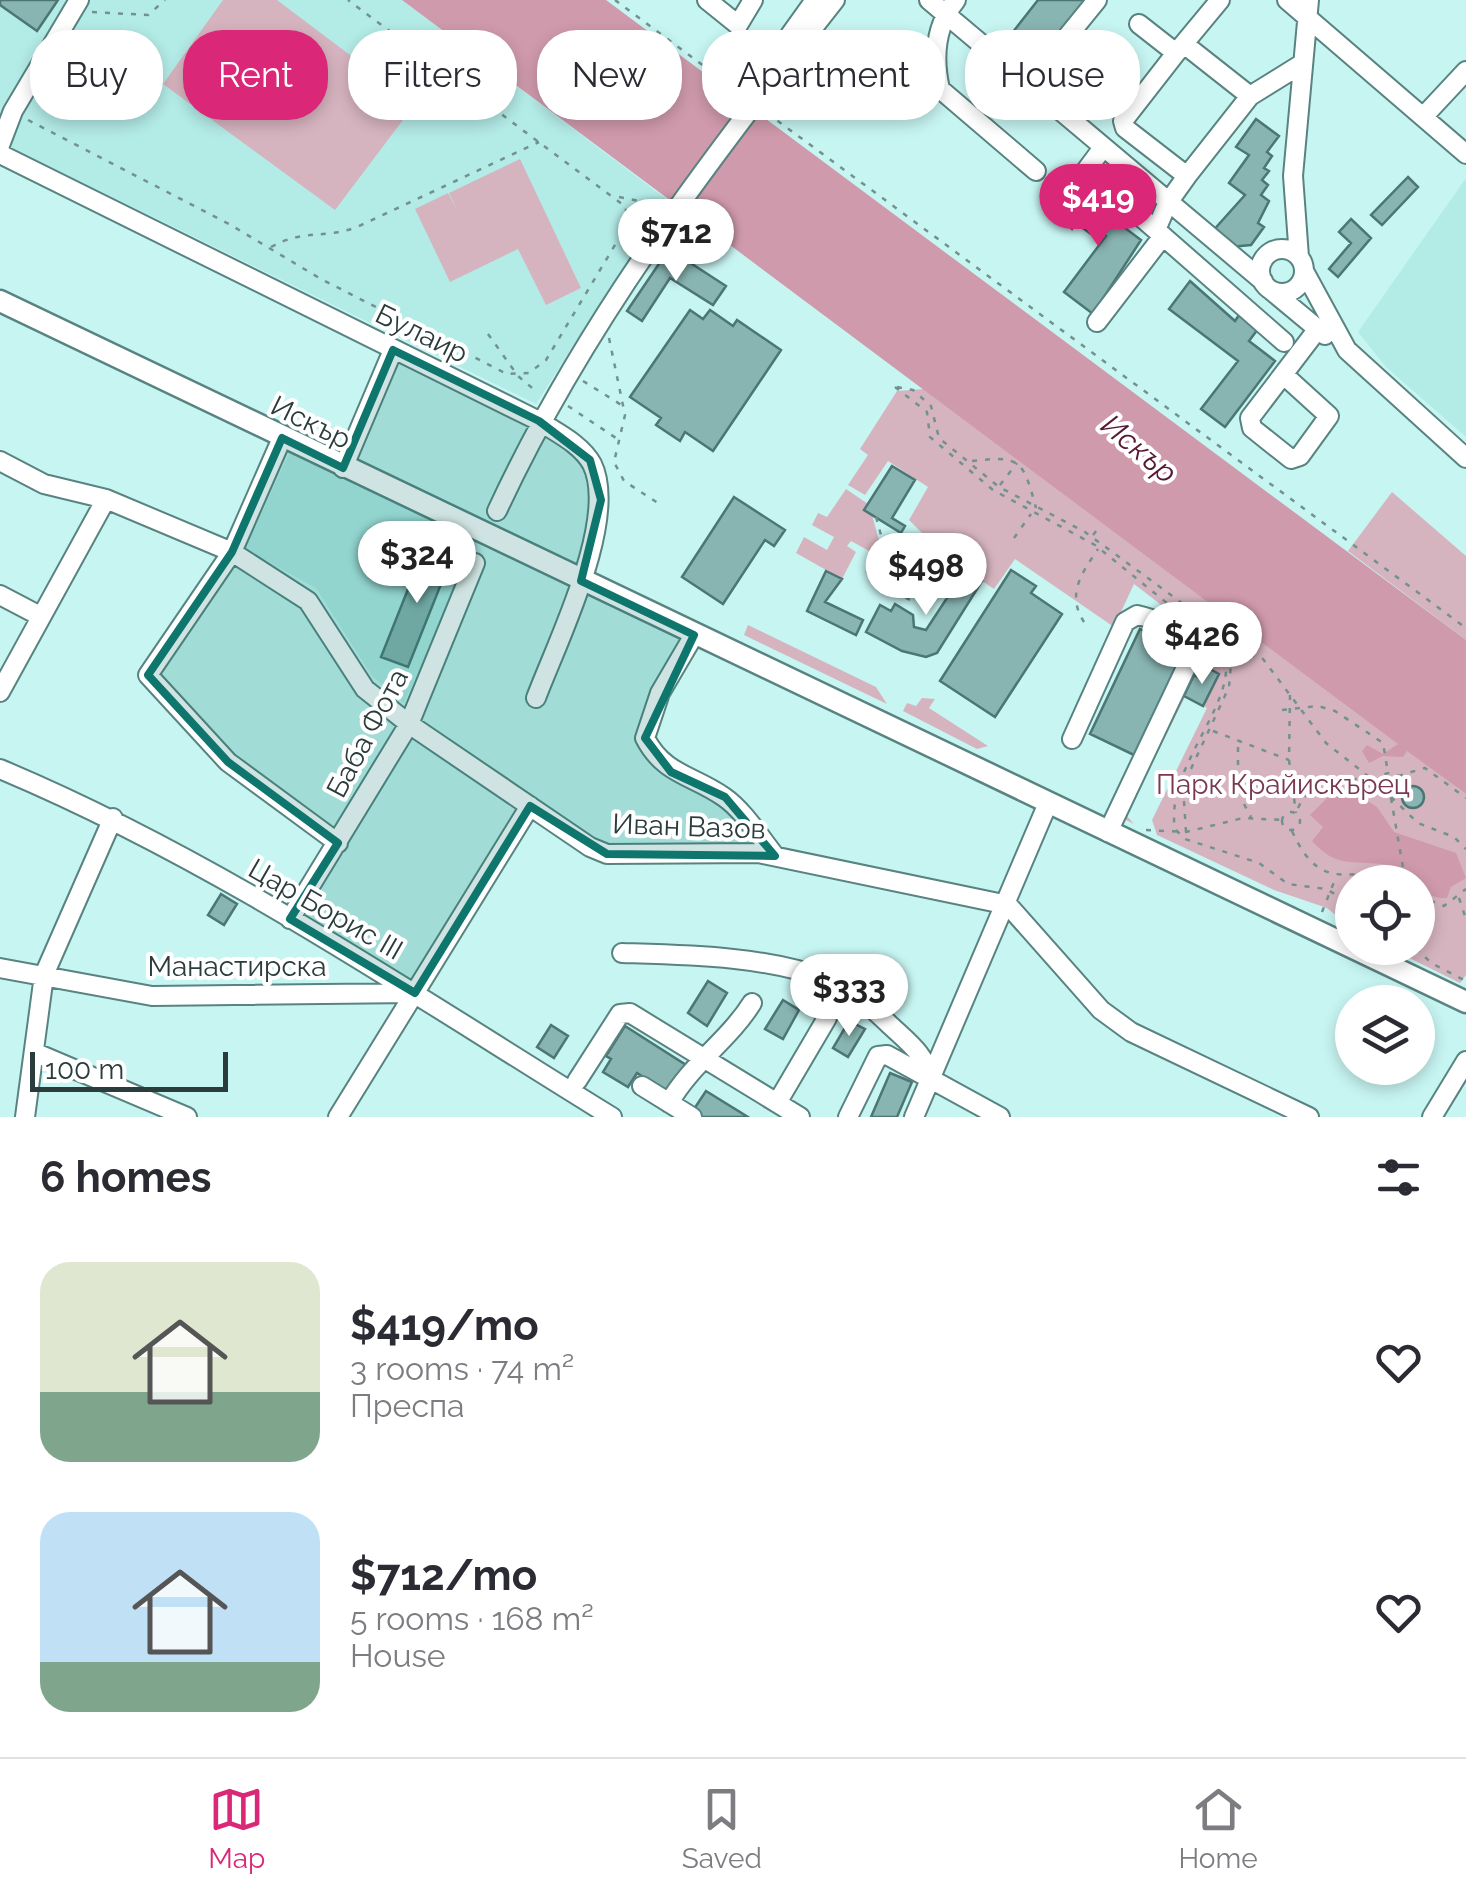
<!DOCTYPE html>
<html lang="en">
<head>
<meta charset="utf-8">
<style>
  :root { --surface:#fff; --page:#f7f7f7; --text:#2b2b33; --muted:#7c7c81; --line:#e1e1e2; --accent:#db2777 }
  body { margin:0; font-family:Raleway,sans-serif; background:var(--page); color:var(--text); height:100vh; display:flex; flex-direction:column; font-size:38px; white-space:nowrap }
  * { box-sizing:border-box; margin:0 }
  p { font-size:32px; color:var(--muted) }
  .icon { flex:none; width:55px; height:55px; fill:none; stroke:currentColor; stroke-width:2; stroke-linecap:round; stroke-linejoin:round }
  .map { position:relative; height:1117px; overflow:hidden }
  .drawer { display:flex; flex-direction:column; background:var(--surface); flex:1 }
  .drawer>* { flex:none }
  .hud { position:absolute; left:30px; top:30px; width:1408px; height:90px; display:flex; gap:20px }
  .fabs { position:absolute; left:1335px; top:865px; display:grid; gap:20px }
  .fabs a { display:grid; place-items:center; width:100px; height:100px; border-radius:50%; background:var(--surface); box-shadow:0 5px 15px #0003; font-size:50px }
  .scale { position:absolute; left:30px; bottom:25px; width:198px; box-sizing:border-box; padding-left:10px; border:5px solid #2a3c3b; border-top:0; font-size:28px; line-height:35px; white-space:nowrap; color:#2a3c3b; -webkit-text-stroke:8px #fff; paint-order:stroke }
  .price { position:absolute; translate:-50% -85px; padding:0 22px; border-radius:35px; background:#fff; color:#222; font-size:32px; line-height:65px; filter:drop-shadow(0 2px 5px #0008) }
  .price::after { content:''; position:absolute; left:50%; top:60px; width:30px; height:22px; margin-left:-15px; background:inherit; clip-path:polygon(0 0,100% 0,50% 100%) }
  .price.active { background:var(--accent); color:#fff }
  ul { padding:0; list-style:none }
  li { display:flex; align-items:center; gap:30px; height:250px; padding:0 40px }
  li span { display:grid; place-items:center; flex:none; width:280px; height:200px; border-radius:30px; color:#555 }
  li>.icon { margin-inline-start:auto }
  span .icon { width:120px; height:120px; fill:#fffc; stroke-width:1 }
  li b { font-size:42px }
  h2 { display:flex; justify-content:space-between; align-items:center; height:120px; padding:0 40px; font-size:42px }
  .chip { padding:0 35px; border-radius:40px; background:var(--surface); box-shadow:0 5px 15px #0003; font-size:35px; line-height:90px }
  .chip.active { background:var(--accent); color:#fff }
  .tabs { display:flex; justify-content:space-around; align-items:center; height:140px; border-top:2px solid var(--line); background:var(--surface); font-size:28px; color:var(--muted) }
  .tabs a { display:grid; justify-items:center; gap:5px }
  .tabs .active { color:var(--accent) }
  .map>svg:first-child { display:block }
  .built { fill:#b3ebe7 }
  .green { fill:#d6b4bf }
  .water { fill:#cf9aac }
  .building { fill:#88b4b1; stroke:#4c7674; stroke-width:2.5 }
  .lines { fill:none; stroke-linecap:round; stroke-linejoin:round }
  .minor-casing { stroke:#588380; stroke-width:22 }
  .major-casing { stroke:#588380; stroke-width:25 }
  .path { stroke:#72918f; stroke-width:2.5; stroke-dasharray:5 8; stroke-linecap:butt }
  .minor { stroke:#fff; stroke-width:18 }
  .major { stroke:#fff; stroke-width:20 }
  .marked { fill:#0f766e; fill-opacity:0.2; stroke:#0f766e; stroke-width:8; stroke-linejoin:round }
  .labels { text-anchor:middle; stroke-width:8; stroke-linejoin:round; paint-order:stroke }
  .street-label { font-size:28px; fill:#2a3c3b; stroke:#fff }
  .park-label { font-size:28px; fill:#793752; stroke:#fff }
  .water-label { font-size:30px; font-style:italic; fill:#561734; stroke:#fff }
</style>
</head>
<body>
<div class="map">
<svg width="1466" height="1117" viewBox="0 0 1466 1117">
  <rect width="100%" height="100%" fill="#c7f5f2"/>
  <path class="built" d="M0,0H402L673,204L585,327L536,404L0,142Z
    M1466,178V437L1386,367L1358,332Z
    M291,449L478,542L404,703L372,676L316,588L245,549Z"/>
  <path class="green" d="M223,0H277L415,104L335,210L163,84Z
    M520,159L581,288L546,305L518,249L450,282L415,209L448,193L457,210L449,193Z
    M924,389L1466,794V975L1460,983L1389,948H1418V882H1352V929L1327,908L1274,890L1157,835L1152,820L1207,708L1185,697L1126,815L1134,824L1122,818L1207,640L1134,584L1114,627L1015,559L994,589L954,562L941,580L938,569L925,555L931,542L909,520L928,487L888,461L865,495L848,485L868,455L860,449L897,391Z
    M846,489L868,504L864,510L872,515L879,540L871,552L851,541L847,546L856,552L842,579L796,553L804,537L827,550L834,537L812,525L818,513L827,517Z
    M1392,492L1466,556V640L1348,551Z
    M748,625L876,687L887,704L744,635Z
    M922,698L935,699L929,708L988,746L977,749L903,711L907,703L916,706Z"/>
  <path class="water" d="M402,0H606L1466,640V794L1407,751L1403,757L1383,756L1369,763L1362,751L1367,745L1383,754L1398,744Z
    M1353,792L1377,807L1394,832L1456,853L1466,878L1451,887L1447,898C1424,899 1418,884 1406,870C1397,870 1391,865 1382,864C1351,861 1335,867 1312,841L1323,827L1310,815L1331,794Z"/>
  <path class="building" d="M0,0H58L37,31L0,5Z
    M1038,0H1089L1040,62L1009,37Z
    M1256,119L1279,136L1267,152L1272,156L1264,168L1269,171L1262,180L1268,185L1261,195L1269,201L1258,223L1264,227L1251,245L1230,247L1211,233L1245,195L1229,183L1249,155L1236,147Z
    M1408,177L1418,187L1382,225L1371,215Z
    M1080,189L1122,214L1117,222L1141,240L1093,314L1064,292L1106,236L1095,228L1091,234L1076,223L1072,229L1059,218Z
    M1351,219L1371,238L1338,277L1329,269L1351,243L1339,232Z
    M669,249L726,286L713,305L670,278L642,321L627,311Z
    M1190,281L1235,321L1239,315L1258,329L1249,341L1275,361L1225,427L1201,409L1238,361L1169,309Z
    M690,310L703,319L710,310L733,326L737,320L781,350L713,451L685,432L680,441L656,425L661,418L630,397Z
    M892,466L915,480L892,518L905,526L901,533L864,510Z
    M734,497L785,530L774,546L765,540L723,604L682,577Z
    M426,544L453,554L408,667L381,657Z
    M958,564L982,581L937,653L926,657L902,651L866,632L880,605L891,611L895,604L913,615L914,627L926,630L947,598L940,592Z
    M1011,570L1036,586L1031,593L1062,614L995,717L940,681Z
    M826,571L842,579L825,602L863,620L856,635L807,611Z
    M1140,629L1184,650L1134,755L1090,734Z
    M1208,668L1219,674L1203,706L1184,696L1194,675L1202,679Z
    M1402 797a11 11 0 1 1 22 0a11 11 0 1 1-22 0Z
    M221,894L237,904L224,925L208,915Z
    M708,981L727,993L707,1026L688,1013Z
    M783,1000L799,1010L783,1039L765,1029Z
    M849,1021L865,1029L848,1057L833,1048Z
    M551,1025L568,1036L554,1058L537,1047Z
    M625,1026L686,1065L669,1093L637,1073L628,1087L603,1072L611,1059L606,1056Z
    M890,1073L912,1082L897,1117H871Z
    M706,1091L748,1117H700L692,1112Z"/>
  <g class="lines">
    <defs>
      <path id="minor" d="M707,0L738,25L753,0
        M929,0L1263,281
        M956,0C935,26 933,58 940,89L1036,171
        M1287,0L1466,154
        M1139,24L1176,53L1220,0
        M790,35L815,0
        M1184,44L1250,96
        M1176,53L1123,121L1125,128L1187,176L1167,204L1156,230L1284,342
        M804,79L846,74L888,82L936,72
        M1027,86L1097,0
        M1423,117L1466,71
        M0,145L13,111L79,0
        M0,154L539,421C557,433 581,444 592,464C619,519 557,642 536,698
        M1187,176L1250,96L1300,65
        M1103,184L1156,230
        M1058,208L1102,149
        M1260 271a22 22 0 1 1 44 0a22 22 0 1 1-44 0Z
        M1299,257L1293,176L1309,0
        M1304,271L1347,350L1466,458
        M1272,291L1325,335
        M1097,322L1163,236
        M1285,376L1329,416L1300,456L1291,459L1252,428L1250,418L1317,330
        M282,438L232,552L148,675L228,762L338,843
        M0,461L44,484L106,499L232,552L308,601L365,689L409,724L590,847L607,854L758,853L1008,905L1101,1010L1131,1032L1309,1117
        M343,468L393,350
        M497,511C583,325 708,161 835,0
        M0,595L40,616
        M694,635L660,693L645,738C664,775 693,775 724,797C743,810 760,837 775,856
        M0,692L106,499
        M1072,739L1125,622L1137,615C1156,619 1184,631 1195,647L1191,657L1108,832
        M0,769C217,860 412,994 612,1117
        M290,919L409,724L475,563
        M622,953C688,955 767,956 829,980C854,990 872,1008 891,1026C909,1043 926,1055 931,1080
        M0,968L152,996L415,993
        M36,1053L187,1117
        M577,1081L620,1014L630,1013L800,1117
        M642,1086L692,1117
        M669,1103C692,1063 728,1041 752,1003
        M777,1103L827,1018
        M25,1117L44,975L113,818
        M338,1117L530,806
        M848,1117L878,1056L887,1055L1000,1117
        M914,1117L1048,803
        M1432,1117L1466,1061"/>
      <path id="major" d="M0,301L1466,1002"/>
    </defs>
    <use href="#minor" class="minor-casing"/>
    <use href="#major" class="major-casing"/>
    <path class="path" d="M615,0L740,93
      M92,12L148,15L165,0
      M752,35L774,51
      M767,113L1466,628
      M28,120L229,224L321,279L507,374L529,373L546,360L618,240L626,225V207L348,0
      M619,197L660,205
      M675,240L685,235L686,224
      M271,247C303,229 325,239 357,227L539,142
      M488,334L518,376L538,393
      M609,338L625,415L614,462L624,481L661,505
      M583,381L623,406
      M895,387L927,412L930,437L993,490L1095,545L1183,616
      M897,387L913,390L931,406L939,438L999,487L1085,532L1201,617L1232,650L1263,659L1326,743L1378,784
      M568,406L619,440
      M972,461C1022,455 1023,461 1036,508
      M1000,485L1017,463
      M876,517L886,553
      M1093,535L1101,525
      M1014,538L1031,514
      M887,555C907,557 921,560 932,578L924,600L914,602L870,580L867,572L876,559Z
      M1084,622C1066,594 1082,573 1098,549
      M1201,630L1222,648C1245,698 1164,764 1175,829L1185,839L1259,863L1288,884L1326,889L1352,904
      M1290,695L1289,760L1296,813
      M1282,710L1318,706L1335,711L1383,743L1388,773
      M1213,731L1289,760
      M1238,765V742
      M1378 785a12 12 0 1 1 24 0a12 12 0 1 1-24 0Z
      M1398,776L1425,768L1466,798
      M1391,797L1418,823L1454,837L1466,849
      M1391,798L1405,879
      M1244,804L1251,817
      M1298,808C1312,779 1343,774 1372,782
      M1282 821a9 9 0 1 1 18 0a9 9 0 1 1-18 0Z
      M1146,830L1186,832L1243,818L1282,820
      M1292,831C1325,905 1360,856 1405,882
      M1186,832L1183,786L1229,687L1232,652
      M1418,896L1444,906L1466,889
      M1459,898L1466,919
      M1322,912L1336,877
      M1416,948L1431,963L1466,981"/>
    <use href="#minor" class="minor"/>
    <use href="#major" class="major"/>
  </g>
  <path class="marked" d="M393,350L539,421L590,460L601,500L581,581L694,635L645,738L671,772L725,797L775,856L607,854L530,806L415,993L290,919L338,843L228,762L148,675L232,552L282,438L343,468Z"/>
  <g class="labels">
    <g class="street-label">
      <text transform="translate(422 333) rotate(26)" y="10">Булаир</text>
      <text transform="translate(311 422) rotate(26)" y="10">Искър</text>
      <text transform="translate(367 733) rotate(-62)" y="10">Баба Фота</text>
      <text transform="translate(689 826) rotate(2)" y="10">Иван Вазов</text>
      <text transform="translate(326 909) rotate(30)" y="10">Цар Борис III</text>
      <text x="237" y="976">Манастирска</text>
    </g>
    <g class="park-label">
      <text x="1283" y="794">Парк Крайискърец</text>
    </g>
    <g class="water-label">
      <text transform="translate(1139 449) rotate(40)" y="10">Искър</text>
    </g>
  </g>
</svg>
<div class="fabs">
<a><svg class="icon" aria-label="locate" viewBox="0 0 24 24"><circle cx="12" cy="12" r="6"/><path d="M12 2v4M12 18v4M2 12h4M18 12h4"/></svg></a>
<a><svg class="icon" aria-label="layers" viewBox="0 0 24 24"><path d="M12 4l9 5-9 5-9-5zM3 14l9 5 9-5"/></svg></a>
</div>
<div class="scale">100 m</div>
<b class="price active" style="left:1098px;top:249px">$419</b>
<b class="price" style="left:676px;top:284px">$712</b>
<b class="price" style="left:417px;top:606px">$324</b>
<b class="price" style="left:926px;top:618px">$498</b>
<b class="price" style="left:1202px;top:687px">$426</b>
<b class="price" style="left:849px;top:1039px">$333</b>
<div class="hud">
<a class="chip">Buy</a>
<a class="chip active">Rent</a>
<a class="chip">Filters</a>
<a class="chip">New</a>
<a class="chip">Apartment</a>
<a class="chip">House</a>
</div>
</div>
<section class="drawer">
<h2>6 homes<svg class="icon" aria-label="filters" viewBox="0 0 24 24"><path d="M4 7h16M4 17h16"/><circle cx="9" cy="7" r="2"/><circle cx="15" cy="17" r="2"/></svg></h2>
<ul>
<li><span style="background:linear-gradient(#dfe7d0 65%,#7fa58c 0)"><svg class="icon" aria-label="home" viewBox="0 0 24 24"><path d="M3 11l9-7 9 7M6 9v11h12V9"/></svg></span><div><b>$419/mo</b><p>3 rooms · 74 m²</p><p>Преспа</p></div><svg class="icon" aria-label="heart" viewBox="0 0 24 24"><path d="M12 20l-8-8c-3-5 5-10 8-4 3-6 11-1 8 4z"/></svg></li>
<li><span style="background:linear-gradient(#bfe0f5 75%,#7fa58c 0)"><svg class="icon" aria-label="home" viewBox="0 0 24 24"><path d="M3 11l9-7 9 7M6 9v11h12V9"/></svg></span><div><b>$712/mo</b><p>5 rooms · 168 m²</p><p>House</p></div><svg class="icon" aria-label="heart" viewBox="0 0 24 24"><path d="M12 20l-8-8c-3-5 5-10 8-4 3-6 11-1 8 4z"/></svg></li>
</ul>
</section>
<nav class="tabs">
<a class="active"><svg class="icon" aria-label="map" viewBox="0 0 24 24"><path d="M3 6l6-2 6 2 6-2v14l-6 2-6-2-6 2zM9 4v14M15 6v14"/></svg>Map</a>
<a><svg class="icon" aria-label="saved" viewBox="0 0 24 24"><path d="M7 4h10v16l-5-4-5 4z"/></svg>Saved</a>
<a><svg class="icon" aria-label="home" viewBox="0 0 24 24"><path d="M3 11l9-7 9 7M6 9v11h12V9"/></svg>Home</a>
</nav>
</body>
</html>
